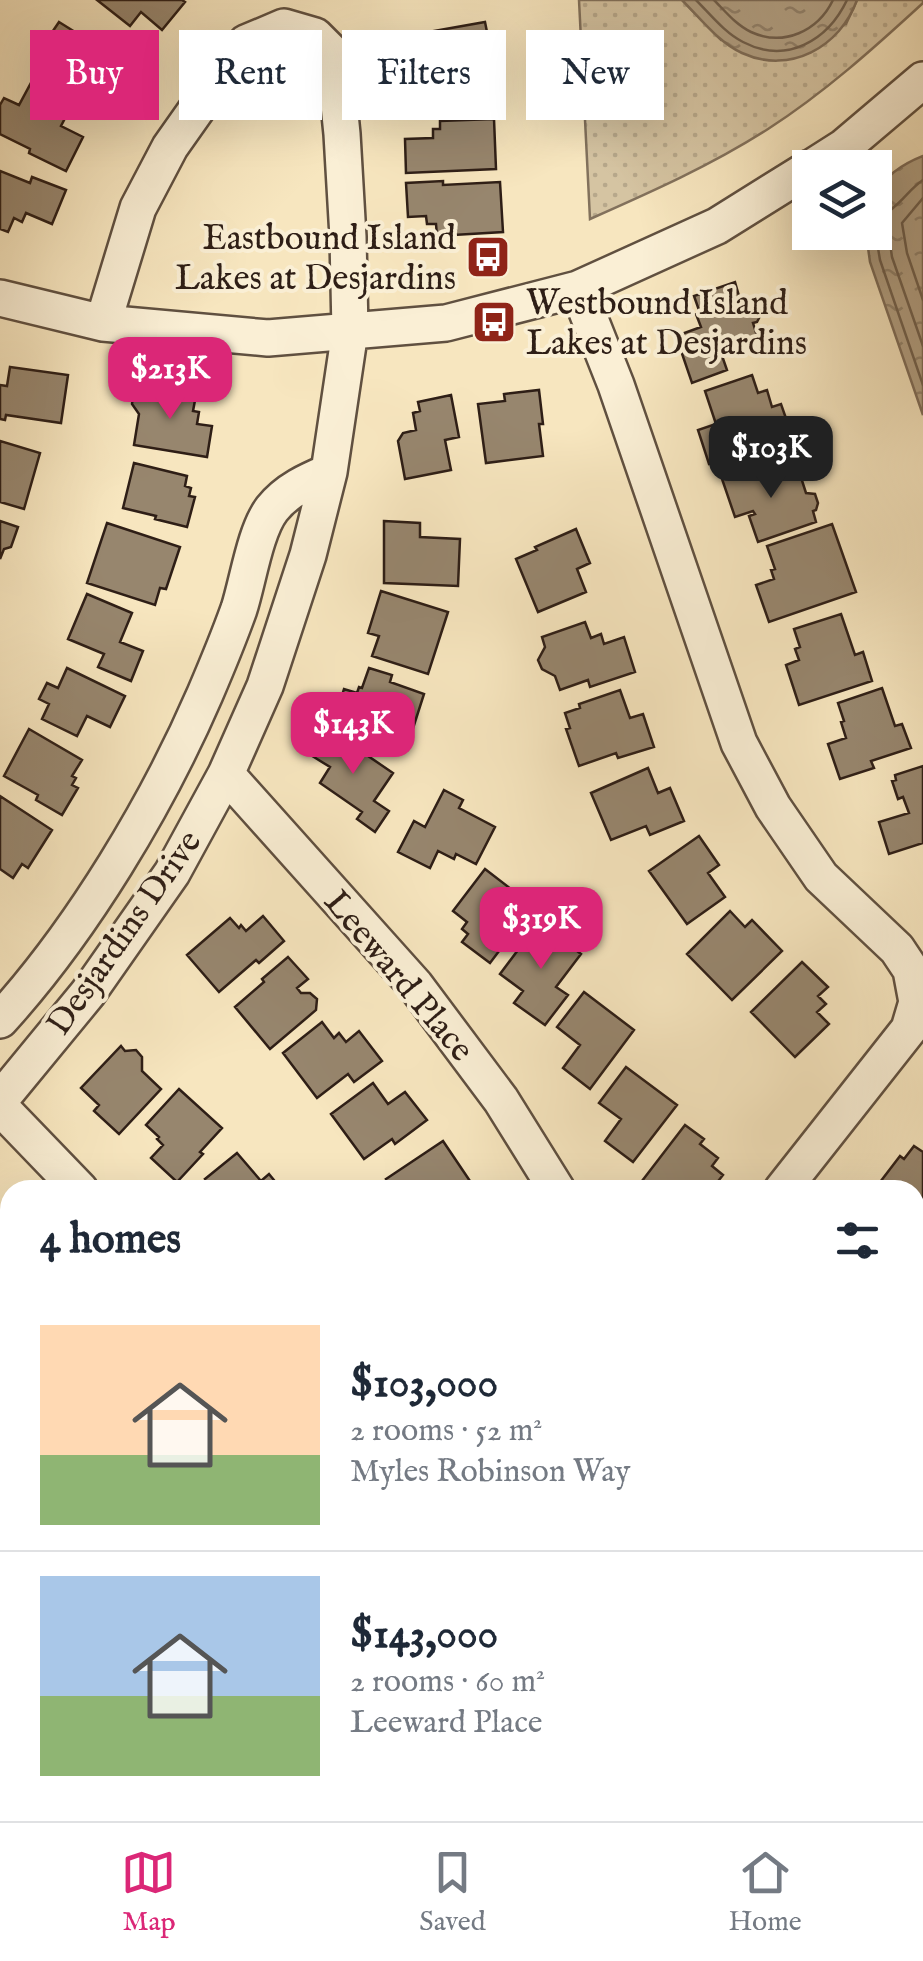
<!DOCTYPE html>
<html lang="en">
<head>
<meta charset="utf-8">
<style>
  :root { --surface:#fff; --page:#f6f6f7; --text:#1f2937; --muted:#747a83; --line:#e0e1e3; --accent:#db2777 }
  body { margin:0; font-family:"IM FELL English",serif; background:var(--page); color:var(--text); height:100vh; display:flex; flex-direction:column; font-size:38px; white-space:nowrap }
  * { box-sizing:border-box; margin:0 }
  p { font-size:32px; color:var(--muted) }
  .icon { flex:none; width:55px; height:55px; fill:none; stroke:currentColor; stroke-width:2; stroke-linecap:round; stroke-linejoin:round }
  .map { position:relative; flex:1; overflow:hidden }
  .sheet { position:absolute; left:0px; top:1180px; width:925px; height:642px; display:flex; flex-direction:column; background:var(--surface); border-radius:30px 30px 0 0; box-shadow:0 10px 40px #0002 }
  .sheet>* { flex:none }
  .banner { position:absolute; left:30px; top:30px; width:865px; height:90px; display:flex; gap:20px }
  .tools { position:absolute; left:792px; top:150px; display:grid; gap:20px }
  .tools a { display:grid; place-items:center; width:100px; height:100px; border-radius:0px; background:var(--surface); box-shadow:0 10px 40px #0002; font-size:50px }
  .price { position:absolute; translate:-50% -85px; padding:0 22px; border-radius:20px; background:var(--accent); color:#fff; font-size:32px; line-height:65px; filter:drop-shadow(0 2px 5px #0008) }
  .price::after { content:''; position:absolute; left:50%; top:60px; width:30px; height:22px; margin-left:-15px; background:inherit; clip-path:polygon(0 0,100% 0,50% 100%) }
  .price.active { background:#222; color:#fff }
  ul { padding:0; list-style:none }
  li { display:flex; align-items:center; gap:30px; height:250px; padding:0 40px }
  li+li { border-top:2px solid var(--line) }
  li span { display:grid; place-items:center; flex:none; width:280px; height:200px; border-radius:0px; color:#555 }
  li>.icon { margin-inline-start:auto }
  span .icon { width:120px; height:120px; fill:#fffc; stroke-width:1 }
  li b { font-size:42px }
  h2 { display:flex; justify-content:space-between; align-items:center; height:120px; padding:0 40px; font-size:42px }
  .chip { padding:0 35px; border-radius:0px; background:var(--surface); box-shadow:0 10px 40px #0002; font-size:35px; line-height:90px }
  .chip.active { background:var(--accent); color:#fff }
  .tabs { display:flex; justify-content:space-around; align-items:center; height:140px; border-top:2px solid var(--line); background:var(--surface); font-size:28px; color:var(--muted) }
  .tabs a { display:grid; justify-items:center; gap:5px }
  .tabs .active { color:var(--accent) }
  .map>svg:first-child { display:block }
  .park { fill:url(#park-dots); stroke:#82715c; stroke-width:2.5 }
  .water { fill:url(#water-ripples); stroke:#7e6d59; stroke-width:2.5 }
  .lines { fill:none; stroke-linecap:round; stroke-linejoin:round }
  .shore { stroke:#70604e; stroke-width:2.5 }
  .building { fill:#97866e; stroke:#2e1e16; stroke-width:2.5 }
  .minor-casing { stroke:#605040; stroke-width:40 }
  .minor { stroke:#faefd5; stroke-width:35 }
  .labels { text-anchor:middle; stroke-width:8; stroke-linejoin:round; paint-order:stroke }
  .poi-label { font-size:35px; fill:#2e1e16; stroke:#faefd5; text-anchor:end }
  .street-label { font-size:35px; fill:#2e1e16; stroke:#faefd5 }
</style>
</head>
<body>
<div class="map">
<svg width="923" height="1821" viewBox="0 0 923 1821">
  <defs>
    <pattern id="park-dots" width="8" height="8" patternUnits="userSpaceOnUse" patternTransform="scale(2.5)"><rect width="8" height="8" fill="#d5c4a2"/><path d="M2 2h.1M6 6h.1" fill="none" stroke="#b7a88b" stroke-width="1.8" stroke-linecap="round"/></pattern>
    <pattern id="water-ripples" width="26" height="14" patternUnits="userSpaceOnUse" patternTransform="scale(2.5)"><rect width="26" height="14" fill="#b3a286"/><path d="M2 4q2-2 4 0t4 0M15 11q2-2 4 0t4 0" fill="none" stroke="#92836d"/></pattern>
  </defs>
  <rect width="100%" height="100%" fill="#f7e6bf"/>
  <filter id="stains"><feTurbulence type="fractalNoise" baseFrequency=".002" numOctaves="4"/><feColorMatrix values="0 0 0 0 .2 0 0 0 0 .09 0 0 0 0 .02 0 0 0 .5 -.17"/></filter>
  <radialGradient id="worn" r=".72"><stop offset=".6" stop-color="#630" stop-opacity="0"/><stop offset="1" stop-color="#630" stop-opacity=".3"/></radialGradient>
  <path class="park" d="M579,0H682L721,40L846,24L857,0H923V3C874,48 824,93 768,129C712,165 651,192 590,219Z"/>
  <path class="water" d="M682,0H857C840,47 790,75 742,53C718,42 700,18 682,0Z
    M923,156V415L870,262L866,233L875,232C875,222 873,209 875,199C879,178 905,163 923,156Z
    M923,1466V1777L915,1782V1477Z
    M0,1525L10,1541V1812L859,1813L844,1821H0Z"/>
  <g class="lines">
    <path class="shore" d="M696,0C711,15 725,33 743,42C787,65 828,40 847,0
      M714,0C725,11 736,25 751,32C784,47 818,31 833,0
      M923,180C911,188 905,198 894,207C890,211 886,213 882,217L888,229L892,257L923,346
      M923,198L902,223L907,253L923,300
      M875,230L880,260L923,385"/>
  </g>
  <path class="building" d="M97,0H182L185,2L162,30L141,12L130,26Z
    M59,22L104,50L99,57L106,61L101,69L124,84L107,110L32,62Z
    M485,22L494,67L490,68L494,85L415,100L409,67L416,66L414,56L420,53L417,34Z
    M32,81L74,101L61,126L83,137L66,171L29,153L30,149L0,134V105L4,98L19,105Z
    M494,119L496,169L406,173L405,139L433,138V129H440V121Z
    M0,171L30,183L32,177L66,190L52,224L26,213L22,222L14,218L8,232L0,229Z
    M443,181V185L500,182L503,232L437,236L436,224H427L426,216L408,217L406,183Z
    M735,282L739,296L758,303L761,314L757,322L753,323L758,339L720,350L727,370L692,383L676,336L701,327L696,314L700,313L694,296Z
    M10,367L68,375L61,423L6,415L5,420L0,419V385L7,386Z
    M752,375L758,393L767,390L772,407L781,404L789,427L740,443L743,453L709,464L698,430L716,424L705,391Z
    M143,386L196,395L193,411L199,412L197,424L212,426L207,457L134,445L139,414L132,404L133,396L142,390Z
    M539,390L543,424H539L543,456L486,463L478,404L505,401L504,394Z
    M451,395L459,437L445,440L451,470L405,479L398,441L403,433L416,430L413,413L420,411L418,402Z
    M0,441L40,453L24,509L0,502Z
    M134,463L187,476L185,486L191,488L189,496L195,497L187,527L155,519L156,516L123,508Z
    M758,463L763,479L798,468L806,493L815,494L818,503L816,510L813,511L816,522L758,542L749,516L755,514L753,511L735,517L721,476Z
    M0,521L18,527L11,547L4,549L0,559Z
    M384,521L420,523V537L460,539L458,586L384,583Z
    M107,523L180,547L166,589L160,588L155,605L87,583Z
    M832,524L856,592L769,622L756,585L774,579L771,570L775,569L767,546Z
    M576,529L590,563L577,569L586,592L538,612L516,559L537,550L535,547Z
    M381,591L448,612L428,674L372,656L379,636L368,633Z
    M87,594L132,613L120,642L143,651L131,681L98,667L104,654L68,639Z
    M841,614L855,655L863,652L872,681L799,705L786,665L799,660L795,649L800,647L794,629Z
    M585,622L591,638L601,634L604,644L624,637L635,672L590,687L588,680L560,690L555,676L542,669L538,660L545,647L542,637Z
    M67,668L125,696L110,727L87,716L77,736L42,719L49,704L39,699L47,683L58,688Z
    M369,668L392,675L390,682L424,694L408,744L334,721L344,689L357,693L359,687L362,688Z
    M882,688L895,726L902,724L911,748L871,761L874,768L840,779L828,744L846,738L841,722L844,721L838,703Z
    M620,690L630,718L643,714L654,747L618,758L616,753L579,766L566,729L570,728L565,713L580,708L579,704Z
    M327,728L393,773L374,801L389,811L375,832L357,819L362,812L320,783L330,767L309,754Z
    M29,729L82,760L72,776L76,778L72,785L78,788L62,815L36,800L38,795L4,776Z
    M923,766V843L889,854L879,822L909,813L903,797L898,799L892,781L896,780L895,775Z
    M648,768L658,793L670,788L684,821L650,835L646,826L611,840L591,793Z
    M444,790L463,800L459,808L495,827L476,864L456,854L454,859L438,851L430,868L398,852L414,821L425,827Z
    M0,796L52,830L28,868L22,864L13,878L0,869Z
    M699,836L719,865L708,873L725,897L687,924L649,871Z
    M485,869L533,906L490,963L462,942L468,934L462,929L467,922L453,911Z
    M730,911L745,927L752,920L782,951L732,1000L687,954Z
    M263,916L284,941L259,963L256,960L219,992L187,955L230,918L239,928L241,925L246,931Z
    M539,922L581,954L556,987L568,995L545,1025L514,1003L523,991L500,974Z
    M288,957L308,979L297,988L301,993H310L317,999L316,1010L270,1049L235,1007L264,982L262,979Z
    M802,962L828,987L818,996L826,1004L817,1012L829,1024L795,1057L751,1012Z
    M584,992L634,1030L590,1089L563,1068L580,1045L557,1027Z
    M322,1022L334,1038L339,1033L346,1042L359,1031L382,1061L354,1082L348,1074L317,1098L283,1053Z
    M121,1046L125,1051L136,1050L142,1057V1071L161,1089L119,1134L94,1111L99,1105L81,1088Z
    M626,1067L677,1105L633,1162L605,1141L621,1119L599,1103Z
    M373,1083L388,1104L405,1092L427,1120L395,1144L392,1139L364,1159L331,1114Z
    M179,1089L222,1128L200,1152L203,1154L177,1182L151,1158L163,1145L157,1139L159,1137L146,1125Z
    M685,1125L704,1139L700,1144L718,1158L712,1166L723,1175L711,1190H654L642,1181Z
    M443,1141L474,1187L470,1190H394L386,1179Z
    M914,1146L923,1152V1251L915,1245V1190H874L900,1156L904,1159Z
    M237,1153L261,1181L269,1174L282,1190H214L205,1179Z
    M8,1220L10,1266L0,1276V1229Z
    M10,1282V1338L0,1329V1292Z"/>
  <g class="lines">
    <defs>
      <path id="minor" d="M811,168L844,147L923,80
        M578,289L616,385L739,743L773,807L821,877L897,949L911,970L917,1002L909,1029L782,1190
        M0,298L103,323L268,338L446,323L578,289L717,226L810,168
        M226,774L415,985L501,1100L557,1190
        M0,1020C82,930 157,805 205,694C217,666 229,637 239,609C248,581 255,531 272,509C287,490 308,481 329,472
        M0,1100L88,993L172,873L226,774L265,686L308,555L329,472L350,331L348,237L342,134L334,55L315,36L284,27L246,43L213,86L170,147L138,208L103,323
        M0,1107L80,1190"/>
    </defs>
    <use href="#minor" class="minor-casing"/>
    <use href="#minor" class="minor"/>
  </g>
  <defs>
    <symbol id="bus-square" viewBox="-11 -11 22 22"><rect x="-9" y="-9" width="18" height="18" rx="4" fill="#8f2418" stroke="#faefd5"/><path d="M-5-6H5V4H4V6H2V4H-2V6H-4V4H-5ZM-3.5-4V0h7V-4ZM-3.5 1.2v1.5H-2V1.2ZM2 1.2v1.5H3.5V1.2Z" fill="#fff"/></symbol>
  </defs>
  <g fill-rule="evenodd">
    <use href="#bus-square" x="463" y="232" width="50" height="50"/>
    <use href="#bus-square" x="469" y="297" width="50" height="50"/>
  </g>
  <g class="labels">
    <g class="poi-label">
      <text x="456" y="249">Eastbound Island<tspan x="456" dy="40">Lakes at Desjardins</tspan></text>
      <text x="526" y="314" text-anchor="start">Westbound Island<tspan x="526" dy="40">Lakes at Desjardins</tspan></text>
    </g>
    <g class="street-label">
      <text transform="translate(123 932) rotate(-55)" y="12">Desjardins Drive</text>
      <text transform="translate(400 975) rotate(50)" y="12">Leeward Place</text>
    </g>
  </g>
  <rect width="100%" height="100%" filter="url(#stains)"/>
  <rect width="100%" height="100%" fill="url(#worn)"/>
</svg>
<div class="tools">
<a><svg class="icon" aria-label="layers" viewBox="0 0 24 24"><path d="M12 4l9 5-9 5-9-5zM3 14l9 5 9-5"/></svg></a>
</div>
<b class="price" style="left:170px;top:422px">$213K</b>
<b class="price active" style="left:771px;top:501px">$103K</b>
<b class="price" style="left:353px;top:777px">$143K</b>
<b class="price" style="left:541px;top:972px">$319K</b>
<div class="banner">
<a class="chip active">Buy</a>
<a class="chip">Rent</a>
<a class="chip">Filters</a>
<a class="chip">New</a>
</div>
<section class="sheet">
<h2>4 homes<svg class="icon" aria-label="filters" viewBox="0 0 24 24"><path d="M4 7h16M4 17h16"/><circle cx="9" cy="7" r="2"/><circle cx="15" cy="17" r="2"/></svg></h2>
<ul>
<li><span style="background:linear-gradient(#ffd9b3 65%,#8fb573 0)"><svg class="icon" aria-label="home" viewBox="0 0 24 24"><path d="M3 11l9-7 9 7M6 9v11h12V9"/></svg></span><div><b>$103,000</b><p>2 rooms · 52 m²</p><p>Myles Robinson Way</p></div></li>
<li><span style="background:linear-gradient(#a9c7e8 60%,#8fb573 0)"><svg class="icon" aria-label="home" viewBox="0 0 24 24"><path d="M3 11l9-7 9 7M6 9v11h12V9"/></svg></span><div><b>$143,000</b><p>2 rooms · 60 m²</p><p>Leeward Place</p></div></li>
</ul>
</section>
</div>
<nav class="tabs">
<a class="active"><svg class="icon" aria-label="map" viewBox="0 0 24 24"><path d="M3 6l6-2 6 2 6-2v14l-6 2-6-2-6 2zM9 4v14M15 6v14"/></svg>Map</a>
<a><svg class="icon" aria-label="saved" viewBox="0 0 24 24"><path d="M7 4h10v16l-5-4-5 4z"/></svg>Saved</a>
<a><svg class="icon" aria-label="home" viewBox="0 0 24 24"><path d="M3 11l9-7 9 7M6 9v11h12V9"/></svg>Home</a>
</nav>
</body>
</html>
